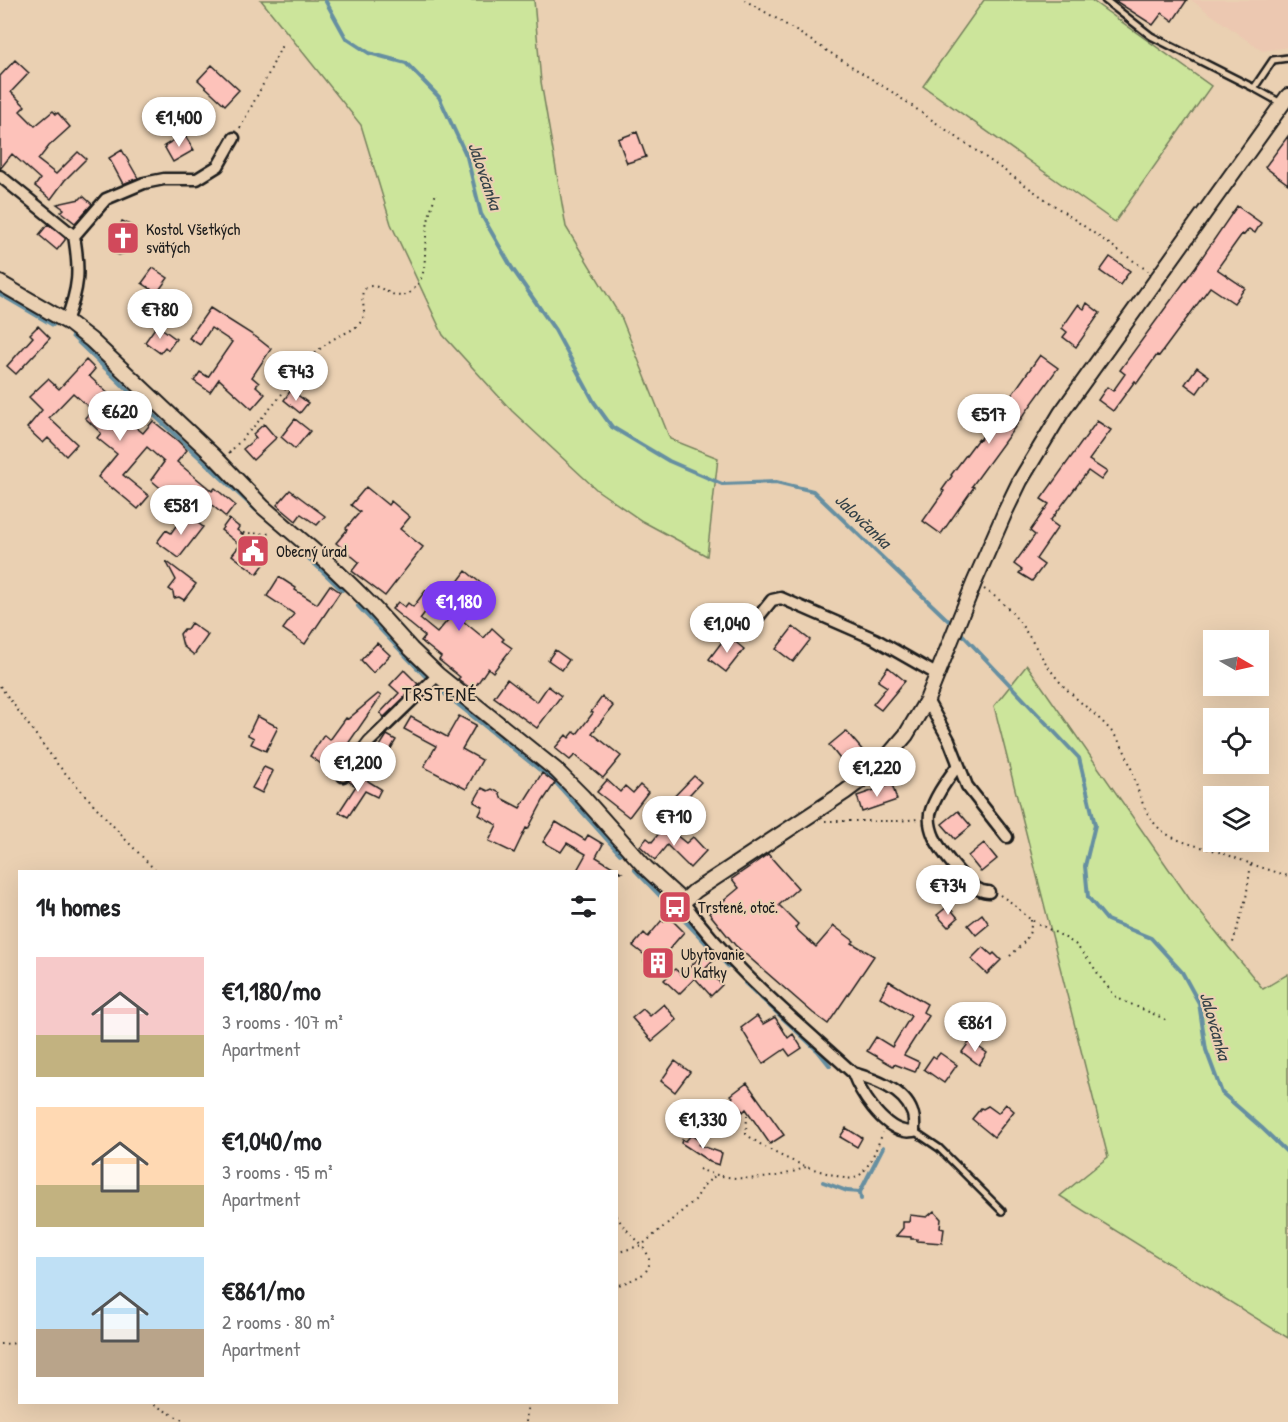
<!DOCTYPE html>
<html lang="en">
<head>
<meta charset="utf-8">
<style>
  :root { --surface:#fff; --page:#f6f6f6; --text:#202124; --muted:#757577; --accent:#7c3aed }
  body { margin:0; font-family:"Patrick Hand",sans-serif; background:var(--page); color:var(--text); height:100vh; display:flex; flex-direction:column; font-size:22px; white-space:nowrap }
  * { box-sizing:border-box; margin:0 }
  p { font-size:20px; color:var(--muted) }
  .icon { flex:none; width:33px; height:33px; fill:none; stroke:currentColor; stroke-width:2; stroke-linecap:round; stroke-linejoin:round }
  .map { position:relative; flex:1; overflow:hidden }
  .panel { position:absolute; left:18px; top:870px; width:600px; height:534px; display:flex; flex-direction:column; background:var(--surface); border-radius:0px; box-shadow:0 6px 24px #0002 }
  .panel>* { flex:none }
  .needle { width:39px; rotate:99deg }
  .controls { position:absolute; left:1203px; top:630px; display:grid; gap:12px }
  .controls a { display:grid; place-items:center; width:66px; height:66px; border-radius:0px; background:var(--surface); box-shadow:0 6px 24px #0002; font-size:30px }
  .price { position:absolute; translate:-50% -51px; padding:0 14px; border-radius:21px; background:#fff; color:#222; font-size:20px; line-height:39px; filter:drop-shadow(0 2px 3px #0008) }
  .price::after { content:''; position:absolute; left:50%; top:36px; width:18px; height:14px; margin-left:-9px; background:inherit; clip-path:polygon(0 0,100% 0,50% 100%) }
  .price.selected { background:var(--accent); color:#fff }
  ul { padding:0; list-style:none }
  li { display:flex; align-items:center; gap:18px; height:150px; padding:0 18px }
  li span { display:grid; place-items:center; flex:none; width:168px; height:120px; border-radius:0px; color:#555 }
  li>.icon { margin-inline-start:auto }
  span .icon { width:72px; height:72px; fill:#fffc; stroke-width:1 }
  li b { font-size:26px }
  h2 { display:flex; justify-content:space-between; align-items:center; height:72px; padding:0 18px; font-size:26px }
  .map>svg:first-child { display:block }
  .built { fill:#ecc8b1 }
  .green { fill:#cce59b; stroke:#74805c; stroke-width:1.5 }
  .lines { fill:none; stroke-linecap:round; stroke-linejoin:round }
  .stream { stroke:#668fa1; stroke-width:4 }
  .building { fill:#fdc2ba; stroke:#1c1c1c; stroke-width:1.5 }
  .service-casing { stroke:#1c1c1c; stroke-width:10 }
  .minor-casing { stroke:#1c1c1c; stroke-width:15 }
  .tertiary-casing { stroke:#1c1c1c; stroke-width:18 }
  .path { stroke:#1c1c1c; stroke-width:2; stroke-dasharray:1.5 4.5; stroke-linecap:butt }
  .service { stroke:#ead0b2; stroke-width:5 }
  .minor { stroke:#ead0b2; stroke-width:10 }
  .tertiary { stroke:#ead0b2; stroke-width:14 }
  .labels { text-anchor:middle; stroke-width:4.5; stroke-linejoin:round; paint-order:stroke }
  .poi-label { font-size:16px; fill:#1c1c1c; stroke:#ead0b2; text-anchor:start }
  .water-label { font-size:18px; font-style:italic; fill:#354248; stroke:#ead0b2 }
  .quarter-label { font-size:20px; letter-spacing:1.5px; fill:#1c1c1c; stroke:#ead0b2 }
</style>
</head>
<body>
<div class="map">
<svg width="1288" height="1422" viewBox="0 0 1288 1422">
  <rect width="100%" height="100%" fill="#ead0b2"/>
  <filter id="ink" filterUnits="userSpaceOnUse"><feTurbulence type="fractalNoise" baseFrequency=".0167" numOctaves="2"/><feDisplacementMap in="SourceGraphic" scale="12" xChannelSelector="R" yChannelSelector="G"/><feConvolveMatrix kernelMatrix="1 2 1 2 8 2 1 2 1" color-interpolation-filters="sRGB"/></filter>
  <g filter="url(#ink)">
    <path class="built" d="M1191,0H1288V47L1262,51Z"/>
    <path class="green" d="M261,0H534L541,82L566,227L622,319L670,439L718,458L707,556L642,521L597,490L512,411L443,335L391,224L361,125Z
      M984,0H1091L1211,86L1115,222L923,86Z
      M1027,665L1191,901L1263,989L1288,974V1338L1060,1196L1108,1157L994,706Z"/>
    <g class="lines">
      <path class="stream" d="M325,0L346,38L369,53L406,63L439,97L467,157L481,214L512,268L555,330L594,402L612,427L669,461L722,484L776,482L813,491L954,626
        M0,294L53,325
        M72,336L141,403L256,510
        M299,549L342,590
        M358,606L427,678
        M959,631L1079,758L1095,825L1085,866L1088,897L1107,920L1151,938L1182,972L1199,1003L1206,1050L1222,1093L1262,1128L1288,1153
        M436,687L556,783L620,854
        M635,870L666,902
        M682,918L729,967
        M745,983L818,1051L830,1066
        M823,1182L847,1191L860,1192
        M861,1199L860,1192L883,1147"/>
    </g>
    <path class="building" d="M1114,0H1187L1173,21L1162,13L1153,25Z
      M15,60L29,73L11,92L25,106L20,111L35,126L53,111L56,114L58,113L70,127L49,146L38,160L56,174L78,152L86,159L65,180L51,199L35,186L40,179L12,154L0,169V76Z
      M212,65L239,90L225,105L198,80Z
      M637,132L646,157L627,163L618,139Z
      M184,134L194,150L173,162L164,146Z
      M1288,136V184L1265,167Z
      M122,150L138,178L123,184L109,158Z
      M83,196L92,204L75,223L61,212L64,209L57,204L80,199Z
      M1237,206L1261,223L1255,233L1249,229L1244,235L1242,234L1217,269L1245,288L1234,303L1210,287L1159,356L1157,355L1137,383L1135,381L1113,411L1098,400L1107,387L1113,391L1125,374L1120,370L1196,266Z
      M122,221L136,228L128,246L135,250L119,255L114,253L112,246Z
      M48,224L65,238V240L57,250L39,235Z
      M1110,257L1130,271L1120,285L1100,271Z
      M153,268L168,278L157,293L142,283Z
      M1087,303L1100,313L1076,347L1063,337L1067,332L1062,328L1078,305L1084,309Z
      M210,308L256,337L271,349L252,377L259,383L256,386L265,394L252,409L219,379L210,392L194,381L200,372L208,377L232,342L211,328L200,345L189,338Z
      M157,325L176,339L168,350L165,347L160,353L145,342Z
      M38,326L50,338L16,374L7,366L33,337L30,334Z
      M1040,355L1058,368L972,486L974,487L941,534L923,521L944,491L942,490L952,476L951,475L978,439L980,440Z
      M86,360L95,369L89,376L113,398L107,404L143,433L153,421L178,441L187,450L177,462L212,491L215,488L235,505L226,517L193,489L180,505L151,480L164,462L147,447L123,475L149,496L138,509L113,488L112,489L98,477L117,454L97,438L101,433L85,418L92,410L73,393L49,418L77,444L66,456L48,438L43,443L27,428L42,410L29,397L48,379L59,389Z
      M1197,367L1209,376L1197,393L1185,384Z
      M291,390L308,403L300,413L284,400Z
      M295,419L310,431L295,449L281,437Z
      M1097,421L1111,430L1089,460L1107,472L1101,480L1088,471L1050,521L1058,527L1036,559L1044,565L1032,581L1019,573L1022,570L1014,564L1035,535L1030,531L1049,504L1041,499Z
      M264,424L276,438L253,460L243,449L256,438L253,434Z
      M366,487L388,505L391,501L410,517L400,529L423,547L385,596L352,571L359,562L336,543L347,530L346,528L360,512L351,505Z
      M290,490L325,516L317,525L301,514L296,521L277,505Z
      M185,513L203,527L179,558L157,542L166,530L171,533Z
      M229,519L239,527L237,530L254,543L260,544L263,549L271,555L257,574L232,555L240,545L221,530Z
      M166,561L196,584L184,600L179,597L174,598L173,592L169,589L176,580Z
      M466,571L489,590L463,621L484,638L492,628L504,639L502,641L512,648L493,672L488,668L473,690L458,679L460,677L439,660L441,657L421,641L425,636L392,609L398,602L405,607L408,603L413,607L426,590L436,598L420,619L437,633L453,614L441,604Z
      M279,577L296,588L295,590L317,604L330,585L340,592L305,644L283,629L294,614L267,596Z
      M191,623L208,635L194,655L183,646L180,634L184,629H187Z
      M793,627L810,640L793,662L776,649Z
      M727,635L744,649L726,672L709,659Z
      M377,643L390,655L373,673L361,660Z
      M555,650L569,660L562,670L548,660Z
      M888,667L905,681L881,710L873,704L887,687L878,681Z
      M404,670L418,684L384,717L380,713L399,693L390,685Z
      M507,679L537,702L548,686L561,696L537,728L494,697Z
      M378,694L381,696L330,770L310,756L324,735L330,740L346,718L348,719Z
      M602,697L613,706L592,733L621,756L603,778L575,755L570,760L555,748L566,735L569,738L574,732L577,734L593,713L591,712Z
      M257,716L278,727L266,751L251,744L254,738L248,735Z
      M459,716L476,725L462,749L482,760L466,789L424,767L436,746L404,729L411,717L447,737Z
      M846,731L870,759L851,773L829,745Z
      M387,735L396,740L383,762L373,757Z
      M264,767L273,771L262,793L252,788Z
      M355,773L381,789L377,797L365,791L348,817L339,812L356,786L348,781Z
      M542,773L555,783L543,801L528,829L526,828L514,853L489,841L497,825L479,815L483,807L474,802L482,788L488,791L492,789L500,793L501,798L520,808Z
      M694,776L701,782L668,818L661,810Z
      M607,780L620,792L625,786L633,793L640,785L648,792L629,817L597,792Z
      M892,784L897,800L862,812L857,796Z
      M958,811L971,826L955,839L942,824Z
      M556,822L585,840L588,835L603,844L596,857L621,872H576L586,854L567,843L561,852L543,842Z
      M665,826L686,843L693,837L706,851L690,868L667,845L655,860L640,846L647,838L652,842Z
      M984,843L997,859L981,872L968,856Z
      M768,854L798,888L779,905L798,924L795,928L816,947L834,926L854,941L852,943L874,956L828,1024L813,1013L735,945L709,913L739,888L732,879Z
      M946,870L961,888L948,899L933,881Z
      M948,906L958,918L948,927L937,915Z
      M982,914L989,924L976,935L968,925Z
      M669,917L684,932L652,969L644,961L647,957L633,946L644,933L648,937L662,920L664,922Z
      M983,947L992,955L994,953L1001,960L987,974L971,959Z
      M705,949L715,959L706,968L722,985L711,996L695,978L679,994L664,980L675,969L682,975L697,960L695,957Z
      M889,981L927,1004L923,1012L929,1016L904,1055L919,1062L915,1072L894,1064L893,1066L867,1051L876,1037L892,1047L911,1016L880,997Z
      M664,1004L677,1020L652,1041L632,1018L643,1009L650,1016Z
      M757,1016L763,1024L775,1017L788,1038L793,1034L802,1048L790,1056L785,1049L763,1064L741,1028Z
      M970,1041L987,1053L979,1065L962,1052Z
      M940,1053L957,1065L944,1083L924,1069L933,1056L936,1058Z
      M675,1061L690,1072L675,1092L661,1081Z
      M747,1083L784,1135L770,1144L746,1109L743,1112L739,1106L737,1107L731,1099L733,1097L731,1095Z
      M1006,1104L1014,1111L994,1137L972,1119L981,1108L983,1109L988,1106L998,1113Z
      M846,1128L862,1138L857,1147L840,1137Z
      M691,1135L702,1142L699,1145L722,1153L719,1165L710,1162L681,1143L682,1140L686,1141Z
      M934,1211L941,1219L940,1228L944,1229L942,1243L917,1241V1239H911V1237L896,1236L903,1228V1222H909L910,1215L927,1217Z"/>
    <g class="lines">
      <defs>
        <path id="service" d="M1105,0L1151,36L1254,88L1281,103
          M1254,88L1273,60L1288,58
          M914,1131L939,1148L1002,1211"/>
        <path id="minor" d="M0,176L74,236
          M66,321C79,288 80,271 74,236L106,199L144,183L164,179H197L218,166L234,138
          M755,621L772,600L781,598L875,639L938,675
          M927,700L949,740L967,786L1007,837
          M958,765C948,779 934,797 930,814C929,821 931,830 934,837C940,850 967,885 980,890C981,891 987,892 989,892
          M343,776L369,742L438,675
          M683,902C730,967 794,1019 853,1073C873,1079 904,1089 912,1112C915,1118 914,1125 914,1131C910,1131 907,1132 904,1131C881,1126 860,1092 853,1073"/>
        <path id="tertiary" d="M0,283L69,323L91,340L214,456L263,507L328,563L356,590L373,607L411,649L438,675L556,770L582,796L646,868L683,902L695,891L845,792L869,774L887,757L906,735L927,700L974,583L1005,512L1020,481L1061,413L1288,96"/>
      </defs>
      <use href="#service" class="service-casing"/>
      <use href="#minor" class="minor-casing"/>
      <use href="#tertiary" class="tertiary-casing"/>
      <path class="path" d="M744,0L774,17L892,92L1148,271
        M240,128L267,77L282,45
        M229,453C244,437 260,420 275,403C287,388 295,373 308,360C317,351 326,343 337,337C345,333 354,330 360,323C370,312 357,297 365,289C380,275 398,316 419,282C427,270 424,251 426,237C427,222 431,208 436,193
        M243,533L273,534
        M984,589C1023,613 1032,648 1059,681C1078,703 1105,719 1120,743C1137,770 1136,809 1161,830C1176,842 1198,846 1216,851C1228,855 1239,859 1251,864L1246,898L1232,946
        M0,686L58,765L125,839L157,872
        M825,821H898L918,819
        M1251,864L1288,876
        M1000,895L1012,903L1031,920L1062,936L1075,944L1089,960L1102,980L1117,998L1167,1020
        M1010,956C1022,944 1032,938 1031,920
        M747,1115L746,1134C770,1153 801,1166 830,1174C838,1176 849,1181 857,1177C869,1170 877,1146 883,1133
        M699,1169C732,1183 774,1181 806,1167
        M616,1216C619,1220 622,1224 625,1228C634,1238 658,1256 646,1271C642,1277 624,1283 616,1286
        M616,1253L642,1245L695,1200L705,1184L715,1176
        M0,1344L20,1343
        M149,1402L186,1422
        M526,1422L528,1402"/>
      <use href="#service" class="service"/>
      <use href="#minor" class="minor"/>
      <use href="#tertiary" class="tertiary"/>
    </g>
  </g>
  <defs>
    <symbol id="church-square" viewBox="-11 -11 22 22"><rect x="-9" y="-9" width="18" height="18" rx="4" fill="#d1495b" stroke="#ead0b2"/><path d="M-1.2-6h2.4v3.5h3.3v2.4h-3.3V6h-2.4V-.1h-3.3v-2.4h3.3Z" fill="#fff"/></symbol>
    <symbol id="civic-square" viewBox="-11 -11 22 22"><rect x="-9" y="-9" width="18" height="18" rx="4" fill="#d1495b" stroke="#ead0b2"/><path d="M-.6-6.5H3V-4.5H.6V-3L4-1V1h2V6H-6V1h2V-1L-.6-3ZM-1.2 2.5V6h2.4V2.5Z" fill="#fff"/></symbol>
    <symbol id="bus-square" viewBox="-11 -11 22 22"><rect x="-9" y="-9" width="18" height="18" rx="4" fill="#d1495b" stroke="#ead0b2"/><path d="M-5-6H5V4H4V6H2V4H-2V6H-4V4H-5ZM-3.5-4V0h7V-4ZM-3.5 1.2v1.5H-2V1.2ZM2 1.2v1.5H3.5V1.2Z" fill="#fff"/></symbol>
    <symbol id="building-square" viewBox="-11 -11 22 22"><rect x="-9" y="-9" width="18" height="18" rx="4" fill="#d1495b" stroke="#ead0b2"/><path d="M-4-6H4V6H1V3H-1V6H-4ZM-2.5-4.3h1.7v1.8h-1.7ZM.8-4.3h1.7v1.8H.8ZM-2.5-1h1.7V.8h-1.7ZM.8-1h1.7V.8H.8Z" fill="#fff"/></symbol>
  </defs>
  <g fill-rule="evenodd">
    <use href="#church-square" x="104" y="219" width="38" height="38"/>
    <use href="#civic-square" x="234" y="532" width="38" height="38"/>
    <use href="#bus-square" x="656" y="888" width="38" height="38"/>
    <use href="#building-square" x="639" y="944" width="38" height="38"/>
  </g>
  <g class="labels">
    <g class="poi-label">
      <text x="146" y="235">Kostol Všetkých<tspan x="146" dy="18">svätých</tspan></text>
      <text x="276" y="557">Obecný úrad</text>
      <text x="698" y="913">Trstené, otoč.</text>
      <text x="681" y="960">Ubytovanie<tspan x="681" dy="18">U Katky</tspan></text>
    </g>
    <g class="water-label">
      <text transform="translate(485 176) rotate(71)" y="6">Jalovčanka</text>
      <text transform="translate(863 521) rotate(44)" y="6">Jalovčanka</text>
      <text transform="translate(1215 1026) rotate(74)" y="6">Jalovčanka</text>
    </g>
    <g class="quarter-label">
      <text x="440" y="701">TRSTENÉ</text>
    </g>
  </g>
</svg>
<div class="controls">
<a><svg class="needle" viewBox="-14 -14 28 28"><path d="M0-13l5 13h-10z" fill="#e53935"/><path d="M0 13l5-13h-10z" fill="#757577"/></svg></a>
<a><svg class="icon" aria-label="locate" viewBox="0 0 24 24"><circle cx="12" cy="12" r="6"/><path d="M12 2v4M12 18v4M2 12h4M18 12h4"/></svg></a>
<a><svg class="icon" aria-label="layers" viewBox="0 0 24 24"><path d="M12 4l9 5-9 5-9-5zM3 14l9 5 9-5"/></svg></a>
</div>
<b class="price" style="left:179px;top:148px">€1,400</b>
<b class="price" style="left:160px;top:340px">€780</b>
<b class="price" style="left:296px;top:402px">€743</b>
<b class="price" style="left:120px;top:442px">€620</b>
<b class="price" style="left:989px;top:445px">€517</b>
<b class="price" style="left:181px;top:536px">€581</b>
<b class="price selected" style="left:459px;top:632px">€1,180</b>
<b class="price" style="left:727px;top:654px">€1,040</b>
<b class="price" style="left:358px;top:793px">€1,200</b>
<b class="price" style="left:877px;top:798px">€1,220</b>
<b class="price" style="left:674px;top:847px">€710</b>
<b class="price" style="left:948px;top:916px">€734</b>
<b class="price" style="left:975px;top:1053px">€861</b>
<b class="price" style="left:703px;top:1150px">€1,330</b>
<section class="panel">
<h2>14 homes<svg class="icon" aria-label="filters" viewBox="0 0 24 24"><path d="M4 7h16M4 17h16"/><circle cx="9" cy="7" r="2"/><circle cx="15" cy="17" r="2"/></svg></h2>
<ul>
<li><span style="background:linear-gradient(#f6c9c9 65%,#c2b280 0)"><svg class="icon" aria-label="home" viewBox="0 0 24 24"><path d="M3 11l9-7 9 7M6 9v11h12V9"/></svg></span><div><b>€1,180/mo</b><p>3 rooms · 107 m²</p><p>Apartment</p></div></li>
<li><span style="background:linear-gradient(#ffd9b3 65%,#c2b280 0)"><svg class="icon" aria-label="home" viewBox="0 0 24 24"><path d="M3 11l9-7 9 7M6 9v11h12V9"/></svg></span><div><b>€1,040/mo</b><p>3 rooms · 95 m²</p><p>Apartment</p></div></li>
<li><span style="background:linear-gradient(#bfe0f5 60%,#b9a48a 0)"><svg class="icon" aria-label="home" viewBox="0 0 24 24"><path d="M3 11l9-7 9 7M6 9v11h12V9"/></svg></span><div><b>€861/mo</b><p>2 rooms · 80 m²</p><p>Apartment</p></div></li>
</ul>
</section>
</div>
</body>
</html>
